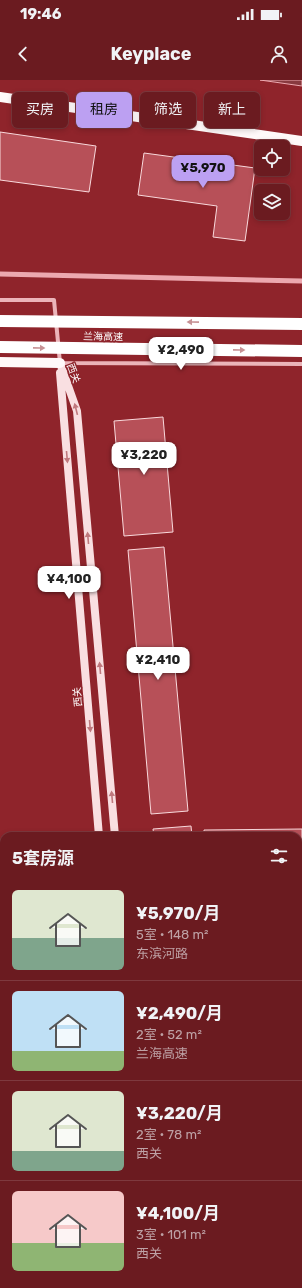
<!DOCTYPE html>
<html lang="zh">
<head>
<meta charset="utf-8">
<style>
  :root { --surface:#6b1b20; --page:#702429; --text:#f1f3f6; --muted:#bea1a5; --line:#7e393e; --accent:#bca0f2 }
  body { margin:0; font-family:Rubik,"Noto Sans SC",sans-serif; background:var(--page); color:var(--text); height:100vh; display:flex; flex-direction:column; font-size:15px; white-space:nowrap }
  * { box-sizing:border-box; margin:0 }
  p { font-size:13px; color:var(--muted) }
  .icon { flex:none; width:22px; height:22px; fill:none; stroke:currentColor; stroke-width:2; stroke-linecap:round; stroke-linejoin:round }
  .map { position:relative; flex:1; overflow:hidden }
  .sheet { position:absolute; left:0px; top:752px; width:302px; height:456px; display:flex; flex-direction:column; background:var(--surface); border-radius:12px 12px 0 0; box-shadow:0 2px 6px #0003,0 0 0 1px var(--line) }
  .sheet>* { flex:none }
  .hud { position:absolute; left:12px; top:12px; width:278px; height:36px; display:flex; gap:8px }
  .buttons { position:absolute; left:254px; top:60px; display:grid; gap:8px }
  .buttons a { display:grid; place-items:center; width:36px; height:36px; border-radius:6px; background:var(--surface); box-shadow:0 2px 6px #0003,0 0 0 1px var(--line); font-size:20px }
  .price { position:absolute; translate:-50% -34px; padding:0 9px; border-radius:8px; background:#fff; color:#222; font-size:13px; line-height:26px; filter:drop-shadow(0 1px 2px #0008) }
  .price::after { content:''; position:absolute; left:50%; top:24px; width:12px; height:9px; margin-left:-6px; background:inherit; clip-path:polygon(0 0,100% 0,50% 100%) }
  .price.on { background:var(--accent); color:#111 }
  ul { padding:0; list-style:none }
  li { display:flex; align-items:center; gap:12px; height:100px; padding:0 12px }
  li+li { border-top:1px solid var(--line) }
  li span { display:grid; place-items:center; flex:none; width:112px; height:80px; border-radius:6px; color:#555 }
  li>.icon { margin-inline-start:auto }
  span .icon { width:48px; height:48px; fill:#fffc; stroke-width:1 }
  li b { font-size:17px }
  h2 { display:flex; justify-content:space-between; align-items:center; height:48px; padding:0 12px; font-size:17px }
  .tag { padding:0 14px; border-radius:6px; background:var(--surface); box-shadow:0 2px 6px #0003,0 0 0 1px var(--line); font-size:14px; line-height:36px }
  .tag.on { background:var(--accent); color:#111 }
  .status { display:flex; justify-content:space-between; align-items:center; height:28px; padding:0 20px; background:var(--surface); direction:ltr }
  .status svg { height:11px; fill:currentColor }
  header { display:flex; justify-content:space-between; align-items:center; height:52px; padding:0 12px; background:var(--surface); font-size:18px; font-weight:700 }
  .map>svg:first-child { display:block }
  .water { fill:#883a3f; stroke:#eca8af }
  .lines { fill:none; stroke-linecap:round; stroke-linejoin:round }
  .stream { stroke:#eca8af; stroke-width:5 }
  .building { fill:#b75058; stroke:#f9d9dc }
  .street { stroke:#ebb4b9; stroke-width:4 }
  .secondary { stroke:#f9dfe1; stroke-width:8 }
  .primary { stroke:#fff9f9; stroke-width:10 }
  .highway-bridge { stroke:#fff; stroke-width:12 }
  .oneway { fill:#c79295 }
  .oneway2 { fill:#bf787d }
  .labels { text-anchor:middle; stroke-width:3; stroke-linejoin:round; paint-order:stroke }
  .street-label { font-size:10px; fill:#fff; stroke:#8f242b }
</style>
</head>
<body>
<div class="status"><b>19:46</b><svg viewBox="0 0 49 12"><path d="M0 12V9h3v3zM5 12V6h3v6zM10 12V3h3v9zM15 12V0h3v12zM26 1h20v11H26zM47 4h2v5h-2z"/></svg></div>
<header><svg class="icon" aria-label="back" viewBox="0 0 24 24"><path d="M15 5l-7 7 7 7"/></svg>Keyplace<svg class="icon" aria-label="person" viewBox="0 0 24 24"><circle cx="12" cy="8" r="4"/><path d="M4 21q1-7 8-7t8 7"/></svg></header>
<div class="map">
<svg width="302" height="1208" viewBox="0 0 302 1208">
  <rect width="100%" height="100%" fill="#8f242b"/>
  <path class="water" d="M260,0H302V6Z"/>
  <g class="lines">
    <path class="stream" d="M0,194L302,201"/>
  </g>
  <path class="building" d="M0,52L96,66L89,112L0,100Z
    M144,73L255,88L245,161L213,157L217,126L138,115Z
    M163,337L173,452L124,456L114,341Z
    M164,467L188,731L151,734L128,470Z
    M191,746L192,756H154L153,749Z
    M302,749V786H298V756H204V750Z
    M302,807V901H298V808Z
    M298,947H302V971L298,972Z
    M298,1006H302V1055H298Z
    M4,1133V1204H12V1208H0V1134Z
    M193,1204H236V1208H194Z"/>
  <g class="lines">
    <path class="street" d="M0,220H54L60,283L302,284
      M0,867H4
      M298,1081H302
      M0,1092H4"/>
    <path class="secondary" d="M60,283L77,331L115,756
      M60,293L99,756
      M137,1204V1208
      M156,1204V1208"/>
    <path class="primary" d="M0,17L302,61
      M0,282L60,283"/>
    <path class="highway-bridge" d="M0,241L302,244
      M0,267L302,271"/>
  </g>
  <defs><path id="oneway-solid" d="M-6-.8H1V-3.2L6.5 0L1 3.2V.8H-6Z"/></defs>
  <g class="oneway">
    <use href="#oneway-solid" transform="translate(193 242) rotate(-179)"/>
    <use href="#oneway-solid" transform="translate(39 268) rotate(1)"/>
    <use href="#oneway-solid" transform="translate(239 270) rotate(1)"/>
  </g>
  <g class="oneway2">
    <use href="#oneway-solid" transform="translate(76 329) rotate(-104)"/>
    <use href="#oneway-solid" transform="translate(67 377) rotate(85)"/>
    <use href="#oneway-solid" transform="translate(88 458) rotate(-95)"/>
    <use href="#oneway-solid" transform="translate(100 588) rotate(-95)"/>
    <use href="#oneway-solid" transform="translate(90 646) rotate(85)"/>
    <use href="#oneway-solid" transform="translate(112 717) rotate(-95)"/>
  </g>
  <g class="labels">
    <g class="street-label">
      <text transform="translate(103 256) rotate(1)" y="4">兰海高速</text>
      <text transform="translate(74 293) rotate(69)" y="4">西关</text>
      <text transform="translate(77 617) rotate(-95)" y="4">西关</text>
    </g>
  </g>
</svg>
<div class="buttons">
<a><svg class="icon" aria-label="locate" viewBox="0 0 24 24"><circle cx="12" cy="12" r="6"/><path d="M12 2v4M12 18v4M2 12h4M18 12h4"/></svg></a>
<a><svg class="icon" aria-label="layers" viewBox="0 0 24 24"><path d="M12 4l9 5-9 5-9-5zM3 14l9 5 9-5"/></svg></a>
</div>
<b class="price on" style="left:203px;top:109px">¥5,970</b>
<b class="price" style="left:181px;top:291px">¥2,490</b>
<b class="price" style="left:144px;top:396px">¥3,220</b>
<b class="price" style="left:69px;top:520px">¥4,100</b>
<b class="price" style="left:158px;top:601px">¥2,410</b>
<div class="hud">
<a class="tag">买房</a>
<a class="tag on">租房</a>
<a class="tag">筛选</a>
<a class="tag">新上</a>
</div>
<section class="sheet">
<h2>5套房源<svg class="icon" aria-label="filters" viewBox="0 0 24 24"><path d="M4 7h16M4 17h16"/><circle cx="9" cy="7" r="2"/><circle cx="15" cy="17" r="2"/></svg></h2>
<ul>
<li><span style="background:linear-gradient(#dfe7d0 60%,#7fa58c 0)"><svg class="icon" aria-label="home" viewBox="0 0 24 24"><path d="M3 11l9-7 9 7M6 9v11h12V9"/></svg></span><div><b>¥5,970/月</b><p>5室 · 148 m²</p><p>东滨河路</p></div></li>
<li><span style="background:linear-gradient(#bfe0f5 75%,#8fb573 0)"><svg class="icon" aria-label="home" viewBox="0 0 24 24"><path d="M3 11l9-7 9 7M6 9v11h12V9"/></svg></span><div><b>¥2,490/月</b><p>2室 · 52 m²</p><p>兰海高速</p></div></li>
<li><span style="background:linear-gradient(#dfe7d0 75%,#7fa58c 0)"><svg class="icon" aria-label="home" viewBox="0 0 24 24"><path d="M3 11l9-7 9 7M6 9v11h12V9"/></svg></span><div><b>¥3,220/月</b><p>2室 · 78 m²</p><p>西关</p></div></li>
<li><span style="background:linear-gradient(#f6c9c9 65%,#8fb573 0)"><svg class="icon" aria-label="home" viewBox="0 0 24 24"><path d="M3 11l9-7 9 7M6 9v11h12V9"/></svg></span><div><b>¥4,100/月</b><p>3室 · 101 m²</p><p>西关</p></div></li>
</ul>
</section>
</div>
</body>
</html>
